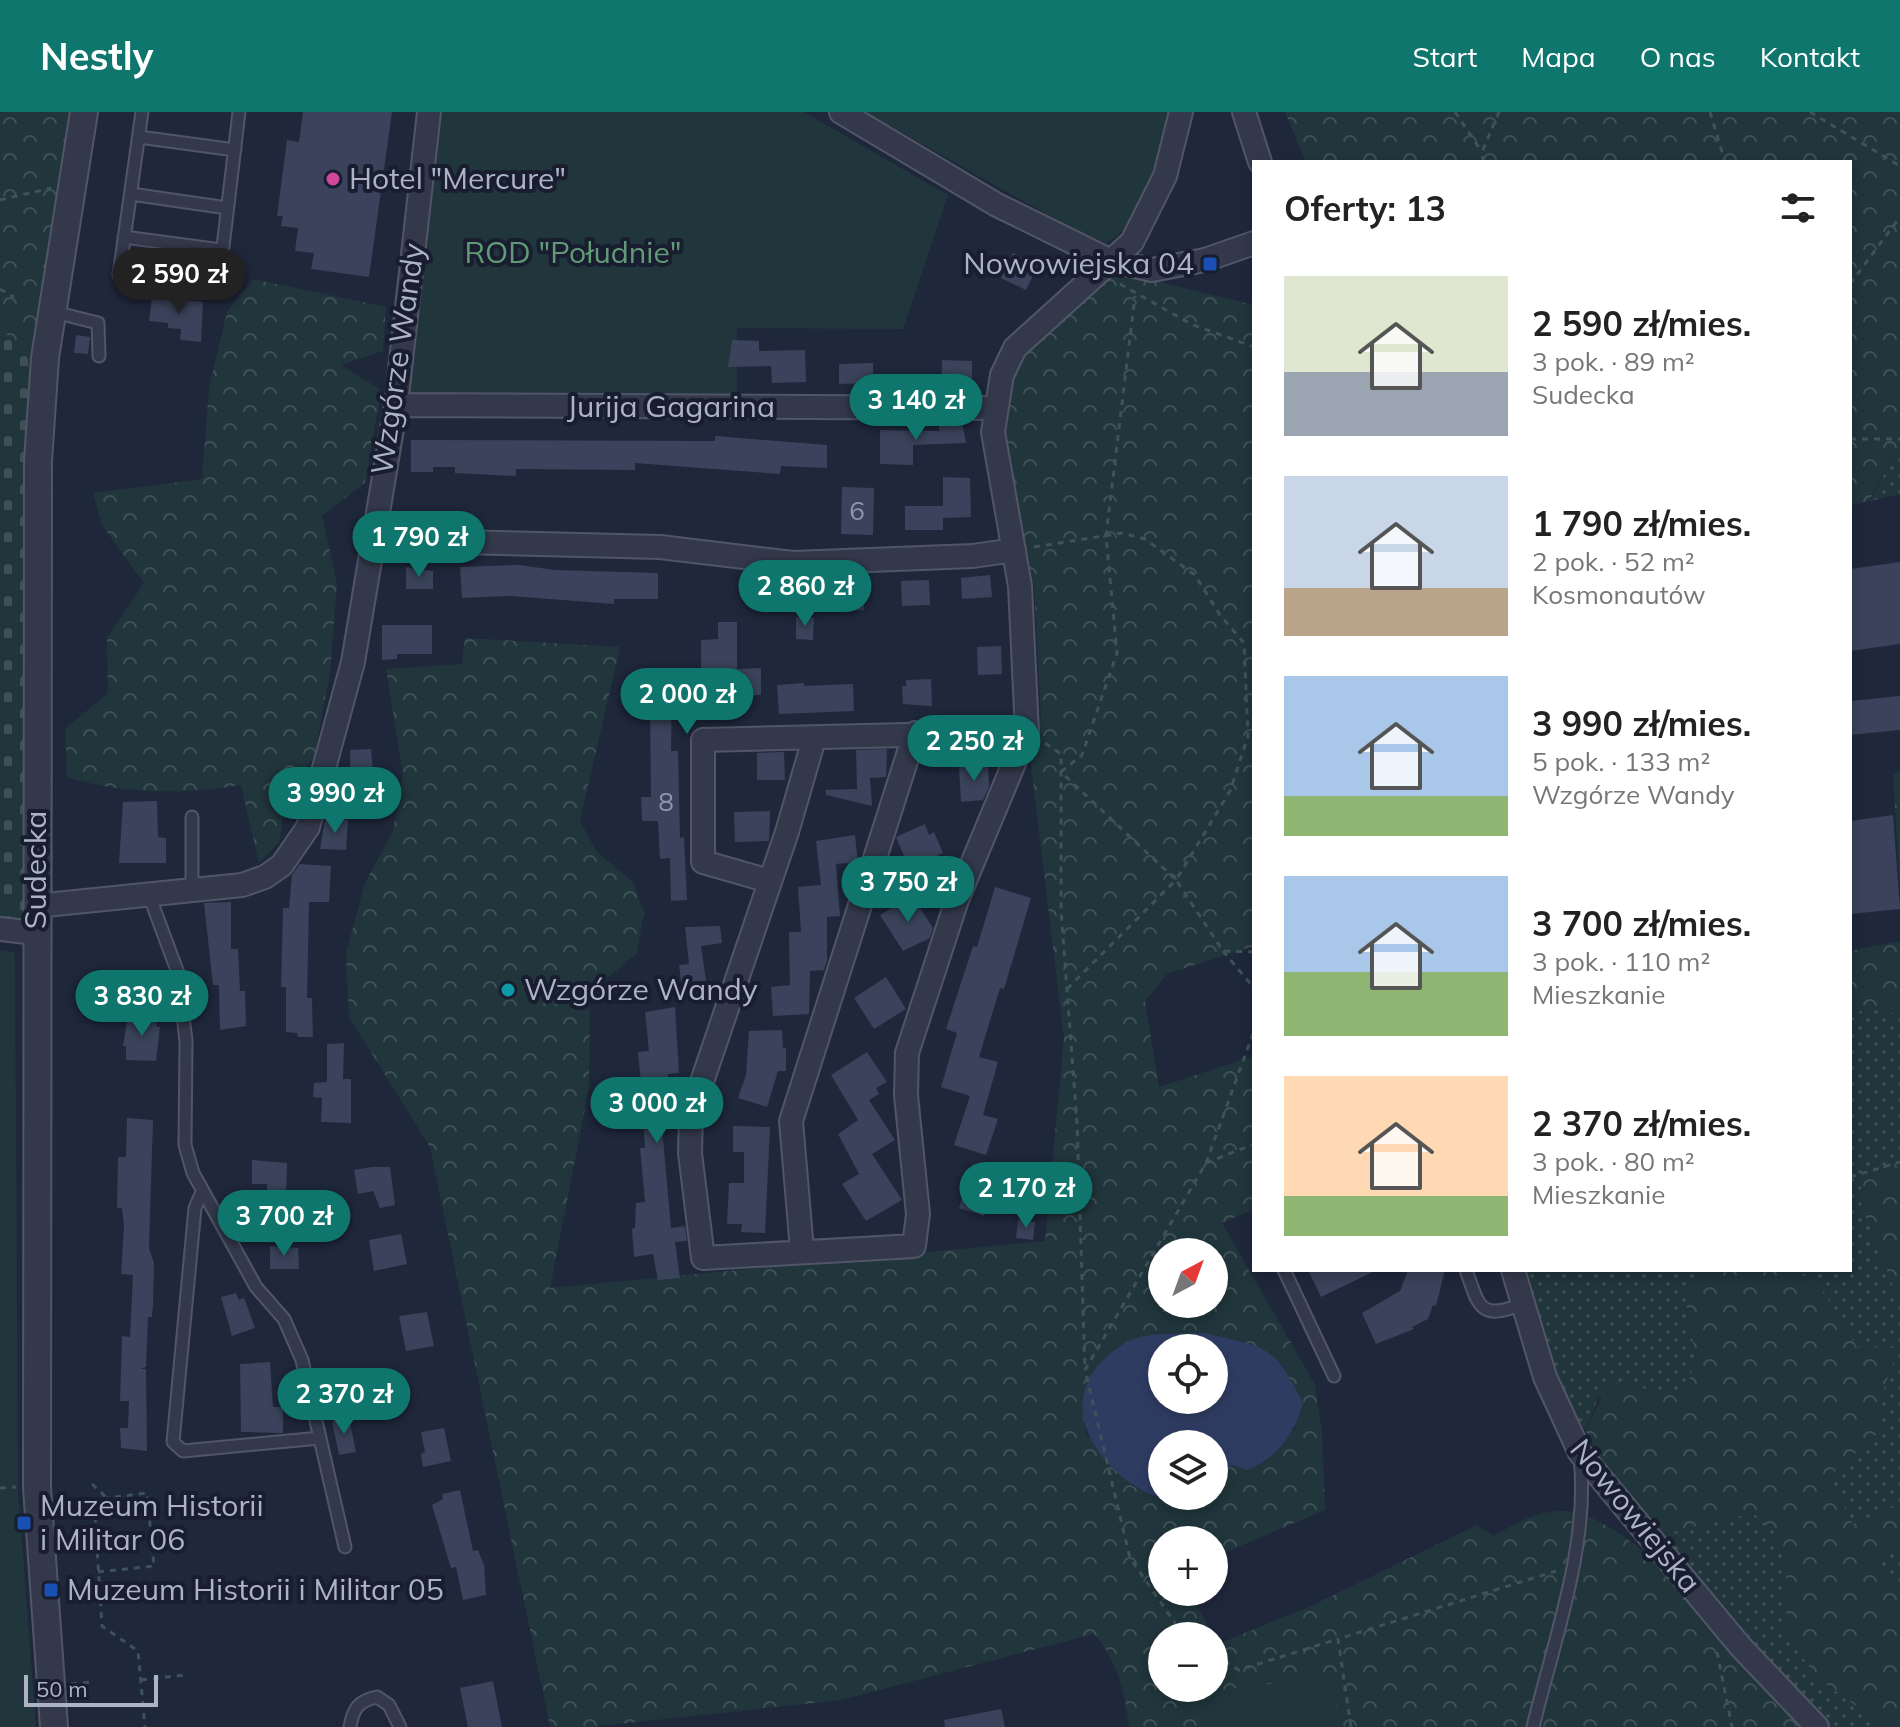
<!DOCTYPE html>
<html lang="pl">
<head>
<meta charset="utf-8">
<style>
  :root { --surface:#fff; --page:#f6f6f6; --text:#222; --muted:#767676; --accent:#0f766e }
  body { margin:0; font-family:Mulish,sans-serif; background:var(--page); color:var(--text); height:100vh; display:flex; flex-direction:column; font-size:30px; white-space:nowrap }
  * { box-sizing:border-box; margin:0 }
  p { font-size:26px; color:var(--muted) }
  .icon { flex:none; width:44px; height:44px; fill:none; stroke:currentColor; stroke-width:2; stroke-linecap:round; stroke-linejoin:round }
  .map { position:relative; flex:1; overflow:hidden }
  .drawer { position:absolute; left:1252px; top:48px; width:600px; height:1112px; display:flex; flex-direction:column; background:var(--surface); border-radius:0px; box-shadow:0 4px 12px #0003 }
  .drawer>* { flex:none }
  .needle { width:52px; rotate:41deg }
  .buttons { position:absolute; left:1148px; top:1126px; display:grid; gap:16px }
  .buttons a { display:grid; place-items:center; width:80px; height:80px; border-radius:50%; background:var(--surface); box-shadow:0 4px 12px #0003; font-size:40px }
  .scale { position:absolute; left:24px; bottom:20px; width:134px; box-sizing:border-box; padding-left:8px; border:4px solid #adb3c7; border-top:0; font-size:22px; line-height:28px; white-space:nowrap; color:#adb3c7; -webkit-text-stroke:6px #181e2f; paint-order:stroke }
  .price { position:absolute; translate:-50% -68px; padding:0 18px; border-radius:28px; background:var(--accent); color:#fff; font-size:26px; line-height:52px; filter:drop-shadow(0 2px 4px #0008) }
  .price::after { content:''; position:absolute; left:50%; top:48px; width:24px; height:18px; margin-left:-12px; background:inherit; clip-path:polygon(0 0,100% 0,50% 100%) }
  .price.on { background:#222; color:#fff }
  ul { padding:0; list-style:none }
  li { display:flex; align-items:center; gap:24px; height:200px; padding:0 32px }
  li span { display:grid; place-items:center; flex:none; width:224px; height:160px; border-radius:0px; color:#555 }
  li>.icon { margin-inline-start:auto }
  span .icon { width:96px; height:96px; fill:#fffc; stroke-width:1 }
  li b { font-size:34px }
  h2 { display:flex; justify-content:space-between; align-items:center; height:96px; padding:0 32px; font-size:34px }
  header { display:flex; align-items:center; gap:48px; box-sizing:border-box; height:112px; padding:0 40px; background:var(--accent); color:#fff }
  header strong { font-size:38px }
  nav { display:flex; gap:44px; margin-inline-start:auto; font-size:28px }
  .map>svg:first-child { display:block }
  .grass { fill:url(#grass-dots) }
  .forest { fill:url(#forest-crowns); fill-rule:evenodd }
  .cemetery { fill:url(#cemetery-stones) }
  .garden { fill:#21353c }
  .water { fill:#2f3c62; fill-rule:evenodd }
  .building { fill:#3a435b }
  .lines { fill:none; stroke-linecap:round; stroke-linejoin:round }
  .service-casing { stroke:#505668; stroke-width:15 }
  .minor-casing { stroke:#505668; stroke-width:26 }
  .tertiary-casing { stroke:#505668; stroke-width:30 }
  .path { stroke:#3e5259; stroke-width:3; stroke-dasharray:6 6; stroke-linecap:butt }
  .service { stroke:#33394b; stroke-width:11 }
  .minor { stroke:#33394b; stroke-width:22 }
  .tertiary { stroke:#33394b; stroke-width:26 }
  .hotel-dot { fill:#d1479c; stroke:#181e2f; stroke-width:3 }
  .transit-dot { fill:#1a4fb4; stroke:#181e2f; stroke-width:3 }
  .culture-dot { fill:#0f9aa8; stroke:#181e2f; stroke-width:3 }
  .labels { text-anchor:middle; stroke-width:8; stroke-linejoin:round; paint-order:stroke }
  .number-label { font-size:26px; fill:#9097ac }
  .poi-label { font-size:30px; fill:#adb3c7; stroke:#181e2f; text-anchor:start }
  .park-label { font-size:30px; fill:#629a77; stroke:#181e2f }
  .street-label { font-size:30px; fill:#adb3c7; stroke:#181e2f }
</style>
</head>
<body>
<header>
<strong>Nestly</strong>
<nav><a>Start</a><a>Mapa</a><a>O nas</a><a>Kontakt</a></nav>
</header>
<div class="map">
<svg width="1900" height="1615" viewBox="0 0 1900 1615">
  <defs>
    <pattern id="grass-dots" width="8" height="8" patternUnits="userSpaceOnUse" patternTransform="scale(2)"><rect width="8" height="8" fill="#21353c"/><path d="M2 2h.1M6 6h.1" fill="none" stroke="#3f5057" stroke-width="1.8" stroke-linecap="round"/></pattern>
    <pattern id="forest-crowns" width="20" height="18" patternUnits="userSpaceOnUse" patternTransform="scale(2)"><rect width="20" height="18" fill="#21353c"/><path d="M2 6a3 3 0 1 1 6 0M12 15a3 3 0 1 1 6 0" fill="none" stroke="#3f5057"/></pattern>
    <pattern id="cemetery-stones" width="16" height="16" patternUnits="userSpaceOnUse" patternTransform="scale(2)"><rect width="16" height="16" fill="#21353c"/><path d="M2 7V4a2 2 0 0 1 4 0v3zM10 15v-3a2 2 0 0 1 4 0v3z" fill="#3f5057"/></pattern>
  </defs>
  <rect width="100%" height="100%" fill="#1f273b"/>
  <path class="grass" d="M1900,332V382L1870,389Z
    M1864,893L1900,903V1393L1853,1412L1829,1365L1879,1320L1880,1287L1898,1237L1857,1235L1798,1158H1850V915Z
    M1523,1158H1710L1683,1174L1696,1247L1686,1278L1662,1284L1626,1269L1598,1287L1585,1318C1552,1271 1537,1213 1523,1158Z
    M1754,1401L1778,1423L1786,1457L1788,1524L1816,1564L1884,1615H1828L1659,1423Z
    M1900,1437V1482L1876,1445Z"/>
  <path class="forest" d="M0,0H84L54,200L0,817Z
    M1285,0H1900V332L1869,389L1850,393V50H1306Z
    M1109,148L1131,163L1254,193V834L1167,862L1145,889L1159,975L1254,944V1097L1222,1111L1315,1273L1322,1320L1325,1398L1214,1445V1428H1162V1480H1189L1214,1524H1162V1576H1214V1524L1218,1532L1309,1495L1477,1413L1493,1424C1517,1411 1543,1395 1573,1400C1645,1414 1760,1559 1810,1615H1129C1125,1581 1118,1549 1094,1522L841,1588L591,1615H550L430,1035L349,905L346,841L365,771L393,719L403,662L386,557L462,552L465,526L620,535L580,709L596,739L633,770L644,800L637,841L590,881L589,976L550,1176L1045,1129L1064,926L1027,620L1041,608L1034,472L1014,438L997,339L1001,261ZM1162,1140H1214V1192H1162ZM1205,1221L1296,1316L1218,1362L1214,1366V1384L1159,1386L1133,1374L1085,1320L1133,1227Z
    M253,167L386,195L383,239L341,253L381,278L365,371L322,403L337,472L330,560L314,645L285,680L280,729L259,751L241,673C183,683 123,682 67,665L65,617L108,581L107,526L144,471L102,413L93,381L202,367L209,276L227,200Z
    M1900,660V779L1893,662Z
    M1900,829V903L1864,893L1850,915V839Z
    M1900,1051V1192L1861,1092V1067L1887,1053Z
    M1710,1158H1798L1822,1177L1857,1235L1899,1236L1880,1287L1879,1320L1829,1365L1853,1412L1900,1393V1437L1876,1445L1900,1482V1615H1884L1816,1564L1787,1524L1786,1457L1777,1423L1753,1401L1659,1423L1606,1356L1585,1318L1608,1273L1626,1269L1662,1284L1686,1278L1696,1247L1683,1174Z"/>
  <path class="cemetery" d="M0,219L45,246L35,821L0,817Z"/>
  <path class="garden" d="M442,0H804L948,83L903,217L737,216V285L410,282Z
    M865,0H1169C1162,44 1149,108 1106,131L1071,116Z
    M0,838L15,840L18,1375L36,1615H0Z
    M1332,1564L1339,1615H1197L1192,1582Z"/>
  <path class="water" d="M1205,1221C1268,1237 1272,1230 1303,1291C1294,1322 1278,1346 1247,1358L1233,1353L1214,1366V1332H1162V1384H1191C1144,1410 1012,1292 1131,1228C1146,1220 1187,1222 1205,1221ZM1162,1236H1214V1288H1162Z"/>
  <path class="building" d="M303,0H392L369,165L311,157L314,141L295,139L298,116L281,114L283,104H277L287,28L299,30Z
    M1013,141L1038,153L1026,178L1001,166Z
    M152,185L203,190L201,230L180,228L181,217L168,216V211L149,209Z
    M76,223L90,225L88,242L74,241Z
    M732,228L759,229V239L805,238L806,270L772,271L771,254L728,255Z
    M942,248L972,249V275L941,274Z
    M873,251V271L839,272V252Z
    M939,310H962L966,331L913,333V353L880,352V318L939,319Z
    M715,324L827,333V356L781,354L780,362L635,351V358L516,357V364L455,361V355H433V360H411V328L715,329Z
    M943,365L970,366L971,405L943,406Z
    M842,375L874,376L873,423L841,422Z
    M905,394H943V418H905Z
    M1900,450V532L1850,539V457Z
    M519,453L555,458L658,461V487H614V492L511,484L462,486L460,455Z
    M406,455L433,459V477H406Z
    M990,463L992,485L962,487L961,466Z
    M856,467V474H863L864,498L833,499L832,474H839V468Z
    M929,468L930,493L902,494L901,469Z
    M777,478H802V495H777Z
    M796,505L814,506L813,528L796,527Z
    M718,510H737V557L761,556V583L725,584V589L694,591L672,567L671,639H678L680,726L684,725L687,788L671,789L670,746L660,747L658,709H642L641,685H651L650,594H646V557L701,559V528L718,527Z
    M382,513H432V542H397V547L382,548Z
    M1001,534L1002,562L978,563L977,535Z
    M931,567L932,594L903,592L902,574H906V568Z
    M804,571V574L853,572L854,599L779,602L777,573Z
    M1900,584V618L1850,623V589Z
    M371,637L375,680L351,683L350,638Z
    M887,637L886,665L870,666L872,694L826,683V678L857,677L856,638Z
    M784,640L785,668H757V641Z
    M988,654L989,675L983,688L961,690L959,655Z
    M157,689L158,725L166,726V751H119L123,690Z
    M770,699L769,729L735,730L734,700Z
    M1893,703L1900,797L1850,802V709Z
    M325,707L348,708L346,738L320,737Z
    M925,712L929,723L934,720L943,741L910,759L896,725Z
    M855,723L858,750L836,752L840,804L827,805V849L824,858L810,859L809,902L773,904L771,875L790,873L789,820H801L798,775L821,773L816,729Z
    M300,752L331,754L329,790H309L307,886H312L313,925H298L297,921L286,920V875H281L283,796H289L292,763Z
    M995,775L1031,786L1004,877L1000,876L979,945L998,950L983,1003L998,1007L986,1043L954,1033L970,984L941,975L957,921L946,917L973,834L977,835Z
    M912,784L933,816L930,826L903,839L880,803Z
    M231,790V837H238L240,879H245L246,914L220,918L219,873H213L204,791Z
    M720,814L722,831L701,834L707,875L682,878L679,853L689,852L685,815Z
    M886,865L906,897L874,917L854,886Z
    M675,895L679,961L668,962L672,1003L661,1004L671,1116L685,1114L687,1129L675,1130L680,1166L658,1168L653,1142L634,1145L632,1117L635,1116L636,1091L645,1090L640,1036H645L643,1006H633L630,981L642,980L638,940L649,939L645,900Z
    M128,903L156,904L157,915H160L156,949L126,948V934H123Z
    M782,918L783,936H786V959H778L767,995L738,986L746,963L749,919Z
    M344,931L343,967H351V1011L321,1010L322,986L313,985L314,971L327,970V932Z
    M867,940L887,970L876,976L879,982L869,988L895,1028L872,1042L902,1088L866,1109L842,1072L859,1062L838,1022L858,1008L831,963Z
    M127,1006L153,1008L149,1136L154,1151L153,1192L152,1205H148L146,1255L140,1257H146L147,1339L121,1336L120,1316H128L129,1289H120L122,1224L130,1225L133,1163L121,1162L124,1114L122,1096H117L118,1045H126Z
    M733,1014L770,1015L765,1121L741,1120L742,1112H727L729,1071H744V1040H733Z
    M252,1048L287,1051L286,1083H267V1072H252Z
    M973,1052L998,1061L984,1104L959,1096Z
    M372,1055H390L395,1093L380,1096L373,1079L358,1082L354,1058Z
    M1018,1108L1035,1110L1033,1128L1016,1126Z
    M401,1122L407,1152L374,1159L369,1128Z
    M270,1134L298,1136L299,1157H270Z
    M1308,1158H1377L1321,1185Z
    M1408,1158H1445L1436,1194L1433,1193L1428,1207L1412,1215L1414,1217L1376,1232L1362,1201L1400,1179Z
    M236,1181L239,1188L244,1186L255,1216L232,1224L221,1185Z
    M427,1200L434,1234L406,1239L399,1204Z
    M270,1250L273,1295H283V1321L241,1320L240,1252Z
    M349,1305L356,1340L339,1343L332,1309Z
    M444,1316L451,1349L423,1355L421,1342L425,1340L421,1320Z
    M460,1378L473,1439L478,1438L484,1453L486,1483L463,1488L456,1455L451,1456L432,1393L443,1387L442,1382Z
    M493,1569L502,1615H468L460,1576Z
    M1001,1597L1005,1615H945L944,1608Z"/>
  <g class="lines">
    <defs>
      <path id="service" d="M142,0L119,163L218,177L239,0
        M139,25L235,38
        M131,82L227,96
        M124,125L221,138
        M54,200L98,211L99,244
        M192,776V705
        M149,783L178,861L186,929L185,1033L193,1061L256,1175L284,1207L302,1248L345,1435
        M202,1080L195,1096L173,1330L183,1339L320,1326
        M1284,1158L1334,1264
        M1466,1158C1479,1195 1480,1209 1522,1192
        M350,1615C353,1597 358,1589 377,1585L389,1593L400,1615
        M1533,1615C1553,1532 1590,1430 1580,1346"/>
      <path id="minor" d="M841,0L997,93L1109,148L1152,158L1205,148L1254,131
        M1244,0L1260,50
        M396,293L995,296
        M372,428L660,435L793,451L973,444L1014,438
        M814,627L787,720L691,1002L690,1041L703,1146L914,1134L918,1102L906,983L907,941L957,788L1027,620L1020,474L993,320L1002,263L1015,236L1132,130L1165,64L1181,0
        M769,769L703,750V628L1027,620
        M36,794L242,773L265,765L282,753L308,715L353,550L396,293L429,0
        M0,817L35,821
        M802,1138L791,1009L915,621
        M1513,1158L1545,1265L1580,1341L1740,1534L1817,1615"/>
      <path id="tertiary" d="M54,1615L37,1376L38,349L45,246L84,0"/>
    </defs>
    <use href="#service" class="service-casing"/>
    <use href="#minor" class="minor-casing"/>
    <use href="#tertiary" class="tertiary-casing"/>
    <path class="path" d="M1455,0L1482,40
      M1710,0L1725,50
      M1810,0L1900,54
      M1483,50L1482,40L1499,0
      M0,88L51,76
      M1120,172L1191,212L1254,235
      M1850,172L1900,105
      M0,177L14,185
      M1850,327H1900
      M1034,435L1122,421L1145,427L1195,463L1220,503L1244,531L1248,624L1230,679L1176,768L1223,839L1254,840
      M1045,631L1061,642V798L1077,1011L1085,1258
      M1223,839L1254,876
      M1067,877L1176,768L1061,660L1082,643L1117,541L1106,424L1135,184
      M1206,1051L1254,919
      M1850,1065L1900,1050
      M92,1372L107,1386
      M0,1376L16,1375
      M98,1460L154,1454L147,1381L107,1386L95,1404L102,1514L138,1539L145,1615
      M1184,1524L1130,1446L1085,1258L1206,1051L1254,1032
      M1717,1540L1732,1615
      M1214,1543L1239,1558L1338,1527
      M141,1568L185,1563
      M71,1572L91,1570
      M1351,1615L1338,1527L1556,1459"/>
    <use href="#service" class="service"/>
    <use href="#minor" class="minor"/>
    <use href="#tertiary" class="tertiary"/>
  </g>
  <circle class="hotel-dot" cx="333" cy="67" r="8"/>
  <g class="transit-dot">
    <rect x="1202" y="144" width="16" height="16" rx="4"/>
    <rect x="16" y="1403" width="16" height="16" rx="4"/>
    <rect x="43" y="1470" width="16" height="16" rx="4"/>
  </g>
  <circle class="culture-dot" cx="508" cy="878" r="8"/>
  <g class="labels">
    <g class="number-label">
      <text x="857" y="408">6</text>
      <text x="666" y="699">8</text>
    </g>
    <g class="poi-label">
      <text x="349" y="77">Hotel "Mercure"</text>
      <text x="1194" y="162" text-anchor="end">Nowowiejska 04</text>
      <text x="524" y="888">Wzgórze Wandy</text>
      <text x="40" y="1404">Muzeum Historii<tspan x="40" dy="34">i Militar 06</tspan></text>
      <text x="67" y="1488">Muzeum Historii i Militar 05</text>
    </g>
    <g class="park-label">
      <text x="573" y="151">ROD "Południe"</text>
    </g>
    <g class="street-label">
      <text transform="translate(398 247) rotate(-82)" y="10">Wzgórze Wandy</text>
      <text x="671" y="305">Jurija Gagarina</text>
      <text transform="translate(36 758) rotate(-90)" y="10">Sudecka</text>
      <text transform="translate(1635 1404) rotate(51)" y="10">Nowowiejska</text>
    </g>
  </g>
</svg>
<div class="buttons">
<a><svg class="needle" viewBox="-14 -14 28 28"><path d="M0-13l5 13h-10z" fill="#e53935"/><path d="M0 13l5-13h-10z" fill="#767676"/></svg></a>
<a><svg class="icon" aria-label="locate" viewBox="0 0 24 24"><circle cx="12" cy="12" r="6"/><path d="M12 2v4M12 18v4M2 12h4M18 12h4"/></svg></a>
<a><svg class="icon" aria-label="layers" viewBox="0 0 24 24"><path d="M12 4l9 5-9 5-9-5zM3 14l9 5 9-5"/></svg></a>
<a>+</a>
<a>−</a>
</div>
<div class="scale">50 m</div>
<b class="price on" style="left:179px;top:204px">2 590 zł</b>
<b class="price" style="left:916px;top:330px">3 140 zł</b>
<b class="price" style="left:419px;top:467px">1 790 zł</b>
<b class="price" style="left:805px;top:516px">2 860 zł</b>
<b class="price" style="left:687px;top:624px">2 000 zł</b>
<b class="price" style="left:974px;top:671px">2 250 zł</b>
<b class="price" style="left:335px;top:723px">3 990 zł</b>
<b class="price" style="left:908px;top:812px">3 750 zł</b>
<b class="price" style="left:142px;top:926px">3 830 zł</b>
<b class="price" style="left:657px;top:1033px">3 000 zł</b>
<b class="price" style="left:1026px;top:1118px">2 170 zł</b>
<b class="price" style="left:284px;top:1146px">3 700 zł</b>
<b class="price" style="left:344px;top:1324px">2 370 zł</b>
<section class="drawer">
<h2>Oferty: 13<svg class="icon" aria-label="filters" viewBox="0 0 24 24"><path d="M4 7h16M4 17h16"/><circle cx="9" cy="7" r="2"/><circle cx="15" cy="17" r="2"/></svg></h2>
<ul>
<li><span style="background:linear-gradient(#dfe7d0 60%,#9aa5b1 0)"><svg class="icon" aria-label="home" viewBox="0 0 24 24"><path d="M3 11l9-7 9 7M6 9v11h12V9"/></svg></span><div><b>2 590 zł/mies.</b><p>3 pok. · 89 m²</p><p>Sudecka</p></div></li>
<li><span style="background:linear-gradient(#c9d6e8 70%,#b9a48a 0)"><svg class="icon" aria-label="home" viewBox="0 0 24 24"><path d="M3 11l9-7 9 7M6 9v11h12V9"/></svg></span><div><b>1 790 zł/mies.</b><p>2 pok. · 52 m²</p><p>Kosmonautów</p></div></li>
<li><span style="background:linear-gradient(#a9c7e8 75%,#8fb573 0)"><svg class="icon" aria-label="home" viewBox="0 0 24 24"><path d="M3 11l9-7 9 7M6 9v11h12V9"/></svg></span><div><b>3 990 zł/mies.</b><p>5 pok. · 133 m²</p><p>Wzgórze Wandy</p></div></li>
<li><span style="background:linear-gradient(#a9c7e8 60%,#8fb573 0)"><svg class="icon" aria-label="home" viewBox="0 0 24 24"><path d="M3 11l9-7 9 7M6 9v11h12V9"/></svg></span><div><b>3 700 zł/mies.</b><p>3 pok. · 110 m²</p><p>Mieszkanie</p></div></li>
<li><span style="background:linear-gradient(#ffd9b3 75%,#8fb573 0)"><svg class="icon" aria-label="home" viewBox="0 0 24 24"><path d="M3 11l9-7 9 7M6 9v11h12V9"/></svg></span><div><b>2 370 zł/mies.</b><p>3 pok. · 80 m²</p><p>Mieszkanie</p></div></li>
</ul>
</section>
</div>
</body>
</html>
